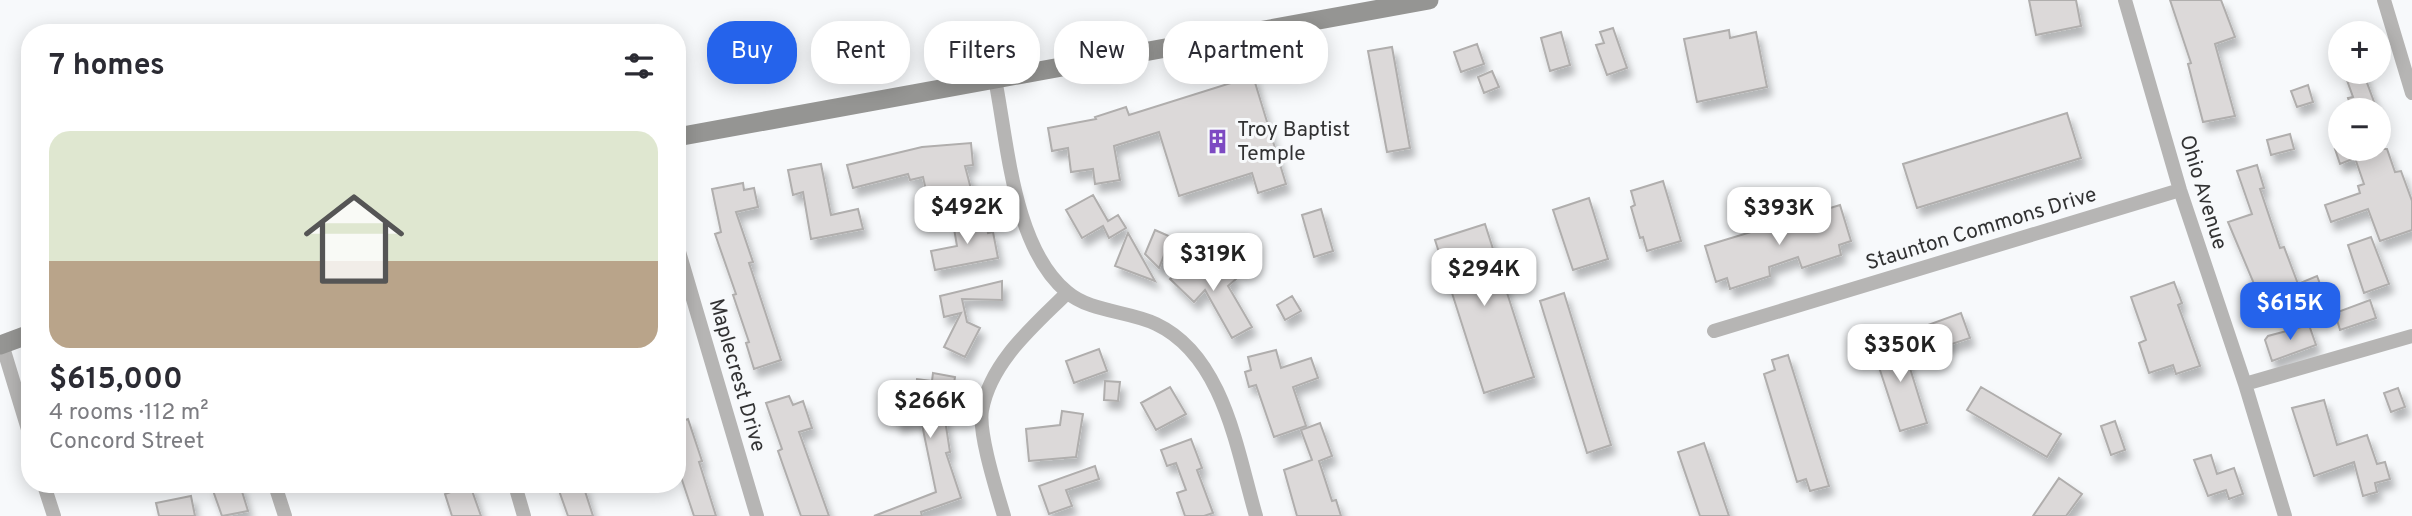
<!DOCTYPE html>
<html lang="en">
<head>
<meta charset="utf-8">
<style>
  :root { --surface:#fff; --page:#f7f7f7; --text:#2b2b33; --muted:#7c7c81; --line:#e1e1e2; --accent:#2563eb }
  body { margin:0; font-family:Overpass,sans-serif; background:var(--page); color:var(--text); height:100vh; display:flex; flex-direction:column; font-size:26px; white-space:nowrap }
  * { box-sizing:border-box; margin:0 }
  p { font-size:23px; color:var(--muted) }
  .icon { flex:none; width:38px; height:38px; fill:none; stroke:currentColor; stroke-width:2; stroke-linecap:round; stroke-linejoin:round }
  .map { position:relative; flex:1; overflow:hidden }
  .panel { position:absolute; left:21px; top:24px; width:665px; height:469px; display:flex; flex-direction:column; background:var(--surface); border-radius:28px; box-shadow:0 4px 18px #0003 }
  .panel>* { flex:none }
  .hud { position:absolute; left:707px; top:21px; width:665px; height:63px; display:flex; gap:14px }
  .controls { position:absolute; left:2328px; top:21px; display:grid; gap:14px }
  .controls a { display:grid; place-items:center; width:63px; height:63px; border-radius:50%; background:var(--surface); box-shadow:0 4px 18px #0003; font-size:35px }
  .price { position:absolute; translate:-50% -60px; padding:0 16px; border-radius:14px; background:#fff; color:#222; font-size:23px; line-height:46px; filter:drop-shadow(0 2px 4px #0008) }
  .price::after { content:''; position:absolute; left:50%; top:42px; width:21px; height:16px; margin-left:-10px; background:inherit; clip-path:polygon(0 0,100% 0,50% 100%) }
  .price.active { background:var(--accent); color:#fff }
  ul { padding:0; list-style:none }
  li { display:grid; align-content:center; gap:14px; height:371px; padding:0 28px }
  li+li { border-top:2px solid var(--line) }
  li span { display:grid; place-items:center; height:217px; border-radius:21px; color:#555 }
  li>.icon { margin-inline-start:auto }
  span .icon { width:126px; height:126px; fill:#fffc; stroke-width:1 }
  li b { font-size:30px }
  h2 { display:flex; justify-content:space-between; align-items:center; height:84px; padding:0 28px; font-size:30px }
  .pill { padding:0 24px; border-radius:28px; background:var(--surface); box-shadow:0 4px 18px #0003; font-size:24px; line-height:63px }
  .pill.active { background:var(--accent); color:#fff }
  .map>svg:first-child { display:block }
  .building { fill:#dcd9d9; stroke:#b0aead; stroke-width:2; filter:url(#shadow) }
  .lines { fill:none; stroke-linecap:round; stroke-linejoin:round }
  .minor { stroke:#b6b5b4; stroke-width:14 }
  .secondary { stroke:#959593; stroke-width:19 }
  .labels { text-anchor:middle; stroke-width:6; stroke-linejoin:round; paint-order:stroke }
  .poi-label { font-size:21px; fill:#323233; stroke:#f7f9fb; text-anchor:start }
  .street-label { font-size:21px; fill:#323233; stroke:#f7f9fb }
</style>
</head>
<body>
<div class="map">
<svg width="2412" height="516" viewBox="0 0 2412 516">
  <defs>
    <filter id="shadow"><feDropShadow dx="4.5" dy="8" stdDeviation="3.5" flood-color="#0004"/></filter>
  </defs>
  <rect width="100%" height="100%" fill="#f7f9fb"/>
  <path class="building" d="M2029,0H2076L2081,26L2036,35Z
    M2170,0H2221L2235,37L2215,44L2235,116L2203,122L2188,64L2191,63Z
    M1613,28L1627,68L1607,75L1596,45L1604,43L1600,32Z
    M1729,30L1730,38L1756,32L1767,87L1697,102L1684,39Z
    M1561,32L1570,65L1550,71L1541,38Z
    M1477,44L1484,64L1461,72L1454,52Z
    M1392,47L1410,148L1387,152L1368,51Z
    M1492,71L1499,87L1484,93L1478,77Z
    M2344,72H2363L2377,110H2352L2348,98L2353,97Z
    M1253,76L1286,184L1258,193L1252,173L1179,196L1159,132L1114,146L1120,180L1095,184L1093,169L1071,172L1068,148L1052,151L1048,128L1096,119L1095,117L1126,107L1129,115Z
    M2308,85L2313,102L2297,107L2291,91Z
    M2067,113L2081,158L1917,208L1903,164Z
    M2290,134L2294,149L2271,155L2267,140Z
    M971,143L973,165L965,166L971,189L943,196L945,205L930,208L923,177L910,180L908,174L853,188L847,165L922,147Z
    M2335,149H2387L2395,172L2401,171L2412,201V230L2380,241L2368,209L2331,222L2325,205L2360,193L2358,186L2364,184L2355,158L2340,164Z
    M821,164L831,215L858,209L863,229L811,239L803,192L793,195L788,170Z
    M2257,165L2264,188L2260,189L2280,248L2284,247L2298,284L2317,276L2322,289L2261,314L2256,299L2260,298L2228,222L2252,214L2237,171Z
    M1663,181L1681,241L1647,251L1643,237L1640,238L1631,207L1635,205L1631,191Z
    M743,183L744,190L754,188L758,207L736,212L753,262L749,263L781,360L754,369L746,343L749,342L733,295L736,294L715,234L721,232L712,189Z
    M1093,195L1108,221L1118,215L1126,228L1109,238L1103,226L1082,238L1066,210Z
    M1589,198L1608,259L1573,270L1553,210Z
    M1840,205L1851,241L1839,245L1841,255L1802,268L1798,257L1769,267L1770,276L1730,289L1727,278L1716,282L1705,246Z
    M1321,209L1333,251L1314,257L1302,215Z
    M985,217L988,233L993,232L998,258L935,270L931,251L957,246L953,223Z
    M1485,224L1534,377L1484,393L1435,240Z
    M1155,230L1171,237L1159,268L1145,254Z
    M1128,233L1155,281L1115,266Z
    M2371,237L2389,284L2364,293L2348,245Z
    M1193,256L1212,274L1221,265L1236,279L1228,286L1252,327L1232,338L1205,290L1194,302L1170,279Z
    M1002,281V300L962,299L967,322L980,328L965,357L944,347L961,313L944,317L940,296Z
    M2174,282L2182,303L2178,305L2200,366L2176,374L2173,365L2149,373L2139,343L2146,340L2131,297Z
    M1564,293L1611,445L1587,453L1540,301Z
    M1292,296L1301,311L1285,320L1277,305Z
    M2370,300L2376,318L2340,330L2335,313Z
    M1961,313L1970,338L1934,350L1925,326Z
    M2309,325L2316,345L2272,361L2265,340L2268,336Z
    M1900,336L1927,423L1900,431L1876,358L1880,357L1876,344Z
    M1099,349L1107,371L1074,383L1066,361Z
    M1276,350L1281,368L1311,358L1318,378L1293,387L1306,426L1274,437L1256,385L1249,387L1245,372L1251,370L1248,357Z
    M1788,355L1829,486L1810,491L1806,479L1797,482L1764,374L1775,370L1772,360Z
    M933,373L955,377L950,408L943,407L950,452L946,453L961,498L921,512L922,516H874L936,492L921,420L897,425L892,400L915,395L917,379L932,381Z
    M1105,381L1120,382L1118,401L1104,400Z
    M1170,387L1186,414L1156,430L1141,403Z
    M1981,387L2061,434L2047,457L1967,410Z
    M2398,388L2405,407L2391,412L2384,393Z
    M789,396L793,405L803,401L812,428L799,432L829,516H801L778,451L782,449L766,403Z
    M2324,400L2337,445L2367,435L2377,464L2385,462L2390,479L2375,483L2377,492L2363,496L2354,462L2314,476L2292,408Z
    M1062,411L1083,414L1076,457L1029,461L1026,429L1060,425Z
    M688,419L702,461L699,462L716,516H694L681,477L677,464V423Z
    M2115,421L2125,450L2111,455L2101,426Z
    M1320,423L1332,456L1319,461L1332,501L1336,500L1341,516H1297L1284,470L1312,460L1301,430Z
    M1191,439L1202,468L1197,470L1213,513L1204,516H1185L1177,493L1186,490L1176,463L1167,466L1161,450Z
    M1704,443L1729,516H1700L1678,452Z
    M2211,455L2217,474L2234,468L2243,494L2229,499L2226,490L2208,496L2194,460Z
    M1095,466L1099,479L1066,490L1072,506L1049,514L1039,486Z
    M2059,478L2082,494L2066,516H2033Z
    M211,485H240L248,511L222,516Z
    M470,485L481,516H452L445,494Z
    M557,485H583L593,516H568Z
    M191,496L195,516H159L156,503Z"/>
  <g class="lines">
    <path class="minor" d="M2125,0L2180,190L2245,384L2285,516
      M2384,0L2412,93
      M995,79C1008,144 1013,247 1067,292C1090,312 1129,311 1156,324C1224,356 1237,451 1256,516
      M677,245L757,516
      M1714,331L2180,190
      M2,344L30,436
      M2245,384L2412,336
      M44,485L54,516
      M275,485L285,516
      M515,485L524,516
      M1004,516C997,492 978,433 982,410C991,361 1034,326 1067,293"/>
    <path class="secondary" d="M677,137L1429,0
      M0,345L30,334"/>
  </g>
  <defs>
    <symbol id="building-bare" viewBox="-9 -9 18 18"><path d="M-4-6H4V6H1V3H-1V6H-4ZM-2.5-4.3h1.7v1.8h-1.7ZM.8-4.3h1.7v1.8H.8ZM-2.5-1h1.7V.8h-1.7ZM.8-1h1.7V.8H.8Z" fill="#7d4ac2" stroke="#f7f9fb" stroke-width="2.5" paint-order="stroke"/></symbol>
  </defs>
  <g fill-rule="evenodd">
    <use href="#building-bare" x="1200" y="124" width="35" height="35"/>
  </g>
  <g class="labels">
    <g class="poi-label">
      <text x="1237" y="136">Troy Baptist<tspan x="1237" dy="24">Temple</tspan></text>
    </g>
    <g class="street-label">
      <text transform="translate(2204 192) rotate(73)" y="7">Ohio Avenue</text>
      <text transform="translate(1981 228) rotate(-17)" y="7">Staunton Commons Drive</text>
      <text transform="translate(738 375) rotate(74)" y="7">Maplecrest Drive</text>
    </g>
  </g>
</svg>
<div class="controls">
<a>+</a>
<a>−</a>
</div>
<b class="price" style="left:967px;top:246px">$492K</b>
<b class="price" style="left:1779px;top:247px">$393K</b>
<b class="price" style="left:1213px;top:293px">$319K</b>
<b class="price" style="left:1484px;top:308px">$294K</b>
<b class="price active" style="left:2290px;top:342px">$615K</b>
<b class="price" style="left:1900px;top:384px">$350K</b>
<b class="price" style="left:930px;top:440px">$266K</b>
<div class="hud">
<a class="pill active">Buy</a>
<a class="pill">Rent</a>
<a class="pill">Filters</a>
<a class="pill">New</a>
<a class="pill">Apartment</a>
</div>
<section class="panel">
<h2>7 homes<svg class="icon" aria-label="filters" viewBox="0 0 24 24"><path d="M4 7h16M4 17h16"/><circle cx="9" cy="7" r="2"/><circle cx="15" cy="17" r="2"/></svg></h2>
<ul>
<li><span style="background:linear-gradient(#dfe7d0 60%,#b9a48a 0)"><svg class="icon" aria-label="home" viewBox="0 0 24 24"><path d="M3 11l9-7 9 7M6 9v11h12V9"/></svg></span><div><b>$615,000</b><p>4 rooms · 112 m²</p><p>Concord Street</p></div></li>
</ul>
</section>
</div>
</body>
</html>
